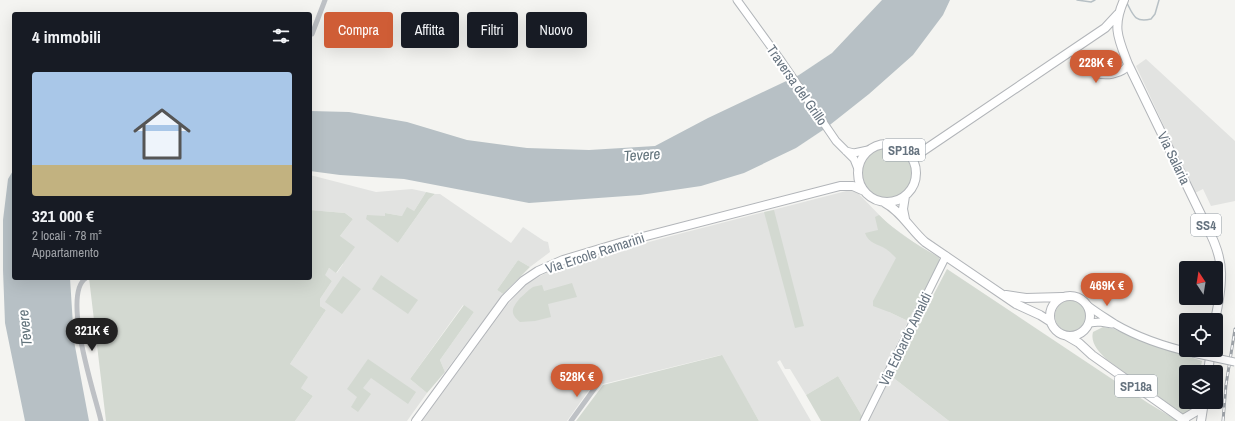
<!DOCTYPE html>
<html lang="it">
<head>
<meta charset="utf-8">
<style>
  :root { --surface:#171b24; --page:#242831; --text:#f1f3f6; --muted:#9ea1a6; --line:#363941; --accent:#cf5d36 }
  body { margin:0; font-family:"Archivo Narrow",sans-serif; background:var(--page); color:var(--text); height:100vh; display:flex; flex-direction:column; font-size:15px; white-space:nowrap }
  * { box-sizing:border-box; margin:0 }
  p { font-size:13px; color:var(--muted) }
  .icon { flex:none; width:22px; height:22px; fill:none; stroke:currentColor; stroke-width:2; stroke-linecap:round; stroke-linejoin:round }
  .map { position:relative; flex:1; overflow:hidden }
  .side { position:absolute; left:12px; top:12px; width:300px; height:268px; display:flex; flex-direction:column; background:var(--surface); border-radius:4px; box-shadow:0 4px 16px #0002 }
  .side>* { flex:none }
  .top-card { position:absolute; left:324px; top:12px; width:380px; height:36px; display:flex; gap:8px }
  .needle { width:26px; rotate:348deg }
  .tools { position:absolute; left:1179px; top:261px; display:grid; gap:8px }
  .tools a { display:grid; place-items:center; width:44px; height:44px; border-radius:4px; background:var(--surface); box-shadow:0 4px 16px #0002; font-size:20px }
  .price { position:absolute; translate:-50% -34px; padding:0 9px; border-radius:14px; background:var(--accent); color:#fff; font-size:13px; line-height:26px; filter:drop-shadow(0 1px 2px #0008) }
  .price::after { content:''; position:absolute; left:50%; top:24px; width:12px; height:9px; margin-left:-6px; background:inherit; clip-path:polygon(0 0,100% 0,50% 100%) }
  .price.selected { background:#222; color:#fff }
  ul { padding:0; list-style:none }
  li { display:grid; align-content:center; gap:8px; height:212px; padding:0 20px }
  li+li { border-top:1px solid var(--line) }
  li span { display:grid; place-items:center; height:124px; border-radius:4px; color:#555 }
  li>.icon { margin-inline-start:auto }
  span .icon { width:72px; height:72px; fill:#fffc; stroke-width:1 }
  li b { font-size:17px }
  h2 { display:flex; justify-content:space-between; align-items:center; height:48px; padding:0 20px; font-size:17px }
  .pill { padding:0 14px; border-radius:4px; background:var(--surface); box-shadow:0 4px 16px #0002; font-size:14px; line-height:36px }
  .pill.selected { background:var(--accent); color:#fff }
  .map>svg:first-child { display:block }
  .built { fill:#e2e3e1 }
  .green { fill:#d3d9d1 }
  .water { fill:#b7c0c5 }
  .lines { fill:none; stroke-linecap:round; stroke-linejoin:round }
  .stream { stroke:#b7c0c5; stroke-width:1.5 }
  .secondary-casing { stroke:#b1b5b9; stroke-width:9 }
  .primary-casing { stroke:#b2b5b9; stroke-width:10 }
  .street { stroke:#bec1c5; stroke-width:5 }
  .secondary { stroke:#fff; stroke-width:7 }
  .primary { stroke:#fff; stroke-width:8 }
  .rail-casing { stroke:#9ea3a8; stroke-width:3 }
  .rail { stroke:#fff; stroke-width:1.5; stroke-dasharray:4.5; stroke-linecap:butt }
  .secondary-bridge-casing { stroke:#b1b5b9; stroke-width:9; stroke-linecap:butt }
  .secondary-bridge { stroke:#fff; stroke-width:7 }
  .labels { text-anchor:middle; stroke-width:4; stroke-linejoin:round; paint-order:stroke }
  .shield { fill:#fff; stroke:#949da5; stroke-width:1 }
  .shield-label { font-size:13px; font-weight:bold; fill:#66737f }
  .street-label { font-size:14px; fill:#66737f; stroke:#fff }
  .water-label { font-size:15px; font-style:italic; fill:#63747c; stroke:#fff }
</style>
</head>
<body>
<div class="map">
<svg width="1235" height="421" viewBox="0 0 1235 421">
  <rect width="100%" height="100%" fill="#f4f4f1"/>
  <path class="built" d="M1146,59L1235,141V201L1211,206L1203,189L1195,193L1136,66Z
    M310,175L376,192L412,189L426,192L414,211L402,216L385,213V216L398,243L429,199L435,194H440L511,243L523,227L544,241L548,242L550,252L530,267L518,260L497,290L503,294L445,372L440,360L474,312L463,305L410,379L427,393L407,421H295L313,396L301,388L290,364L326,310L320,306V299L332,281L324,275L329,268L337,273L343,264L340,236L353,219L345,213L310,210Z
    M854,189L887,223L923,249L889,312L908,321L862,416L838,376L806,395L790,369H785L780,360L777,362L811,421H759L721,355L603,384L596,380L567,421H422L507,305L525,285L544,274L561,266L671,236Z
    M891,376L949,421H869Z"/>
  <path class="green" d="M862 173a25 25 0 1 1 50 0a25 25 0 1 1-50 0Z
    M426,192L435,194L429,199L398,243L366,219L367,215L385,216V213L402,216L407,207L414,211Z
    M310,210L345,213L353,219L340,236L355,247L336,273L329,268L325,275L332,281L320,299V306L326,310L290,364L308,377L301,388L313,396L295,421H106L89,278H310Z
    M774,210L804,326L795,328L764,212Z
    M879,215C896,232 918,246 939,257L940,261L908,321L889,312L873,306V301L896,258C893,255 889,251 886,249C878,244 868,243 865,233L878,230L875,217Z
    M518,260L530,267L503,294L497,290Z
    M947,269L1148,403L1178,421H949L891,376Z
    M381,275L418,300L408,314L372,289Z
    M343,276L361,289L342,314L325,302Z
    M572,283L577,297L548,304L551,317L535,321L520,322C509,313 512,308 520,298C524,295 528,290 533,287C535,286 539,286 542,285L544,291Z
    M1055 316a16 16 0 1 1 32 0a16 16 0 1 1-32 0Z
    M464,305L474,312L440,360L445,372L427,393L410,379Z
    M1103,327L1114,329L1145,342L1202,361L1200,372H1186V402H1196L1194,411L1183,415L1106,359C1099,352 1090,343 1093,332Z
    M722,355L759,421H576L603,385Z
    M368,359L416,392L408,404L371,378L363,388L371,394L358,412L351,407L357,397L347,389Z
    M838,376L862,416L859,421H821L806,395Z"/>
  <path class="water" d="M882,0H950L943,15L913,55L869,94L826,128L796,148L744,173L701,186L640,195L529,203L404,179L340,175L310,171V111L349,112L407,122L467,140L527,148L589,150L655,146L708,118L799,75L832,53Z
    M14,169V278H70L74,341L89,421H25L5,323L3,270V220L8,179Z"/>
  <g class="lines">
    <path class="stream" d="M1077,0L1091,2L1095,0
      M1125,2L1127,3C1133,15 1135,23 1151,19L1155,14L1159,0"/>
    <defs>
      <path id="secondary" d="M737,0L782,62L836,141L854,159L858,169
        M1073,50C1079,66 1095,78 1113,74C1120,72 1125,71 1128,64
        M846,151L854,153L868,150
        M1087,305C1096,312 1106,318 1115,324C1139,338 1167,347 1193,353
        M1089,323L1100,322L1112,324
        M864,421L946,256"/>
      <path id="primary" d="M1124,0C1112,27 1118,38 1128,64L1207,227C1215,242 1222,259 1221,277C1221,291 1218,306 1215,320
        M858 173a29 29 0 1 1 58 0a29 29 0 1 1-58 0Z
        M909,154H916L923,151L1105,28L1118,14
        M905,196L903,209L905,219
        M885,203C901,211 911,230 925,242L1016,304L1040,315L1051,322
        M1006,295L1026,298L1062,297
        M1050 316a20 20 0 1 1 40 0a20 20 0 1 1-40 0Z
        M1067,336L1079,343L1092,355L1185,421
        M1208,372L1211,350
        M1185,418L1195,412L1202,402
        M416,421L505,299L523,281L538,271L563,260L623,242L840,186H853L862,190
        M1201,421L1204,402"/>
    </defs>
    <use href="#secondary" class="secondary-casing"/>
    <use href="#primary" class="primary-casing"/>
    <path class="street" d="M312,34L325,0
      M86,278C61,294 95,395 101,421
      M571,421L597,385"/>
    <use href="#secondary" class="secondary"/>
    <use href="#primary" class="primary"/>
    <defs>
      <path id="rail" d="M1223,421L1226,385L1235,329"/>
    </defs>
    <use href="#rail" class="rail-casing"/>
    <use href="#rail" class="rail"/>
    <defs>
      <path id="secondary-bridge" d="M1193,353L1235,362"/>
    </defs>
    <use href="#secondary-bridge" class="secondary-bridge-casing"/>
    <use href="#secondary-bridge" class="secondary-bridge"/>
  </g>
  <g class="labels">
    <g class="shield">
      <rect x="883" y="139" width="42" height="22" rx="3"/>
      <rect x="1191" y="214" width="30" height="22" rx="3"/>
      <rect x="1115" y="375" width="42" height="22" rx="3"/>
    </g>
    <g class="shield-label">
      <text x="904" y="155">SP18a</text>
      <text x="1206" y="230">SS4</text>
      <text x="1136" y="391">SP18a</text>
    </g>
    <g class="street-label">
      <text transform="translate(797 85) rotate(55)" y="5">Traversa del Grillo</text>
      <text transform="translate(1174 158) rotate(64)" y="5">Via Salaria</text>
      <text transform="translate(595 253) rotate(-18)" y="5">Via Ercole Ramarini</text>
      <text transform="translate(905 339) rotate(-64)" y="5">Via Edoardo Amaldi</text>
    </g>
    <g class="water-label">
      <text transform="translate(642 155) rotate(-4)" y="5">Tevere</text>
      <text transform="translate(25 328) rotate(-96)" y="5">Tevere</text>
    </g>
  </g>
</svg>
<div class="tools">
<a><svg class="needle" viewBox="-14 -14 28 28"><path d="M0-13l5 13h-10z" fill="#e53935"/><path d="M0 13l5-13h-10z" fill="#9ea1a6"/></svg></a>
<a><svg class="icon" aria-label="locate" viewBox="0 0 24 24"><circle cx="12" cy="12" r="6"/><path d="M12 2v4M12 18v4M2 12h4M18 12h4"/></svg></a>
<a><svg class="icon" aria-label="layers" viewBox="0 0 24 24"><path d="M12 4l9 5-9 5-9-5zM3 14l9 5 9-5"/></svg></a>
</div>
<b class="price" style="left:1096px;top:84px">228K €</b>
<b class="price" style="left:1107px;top:307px">469K €</b>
<b class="price selected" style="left:92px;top:352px">321K €</b>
<b class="price" style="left:577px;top:398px">528K €</b>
<div class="top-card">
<a class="pill selected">Compra</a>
<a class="pill">Affitta</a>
<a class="pill">Filtri</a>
<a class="pill">Nuovo</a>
</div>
<section class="side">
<h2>4 immobili<svg class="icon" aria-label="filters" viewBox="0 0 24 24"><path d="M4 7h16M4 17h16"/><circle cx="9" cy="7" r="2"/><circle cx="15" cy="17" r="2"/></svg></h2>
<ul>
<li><span style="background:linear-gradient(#a9c7e8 75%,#c2b280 0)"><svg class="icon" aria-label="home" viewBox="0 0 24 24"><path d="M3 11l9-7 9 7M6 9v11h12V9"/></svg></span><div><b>321 000 €</b><p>2 locali · 78 m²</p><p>Appartamento</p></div></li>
</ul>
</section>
</div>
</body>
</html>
